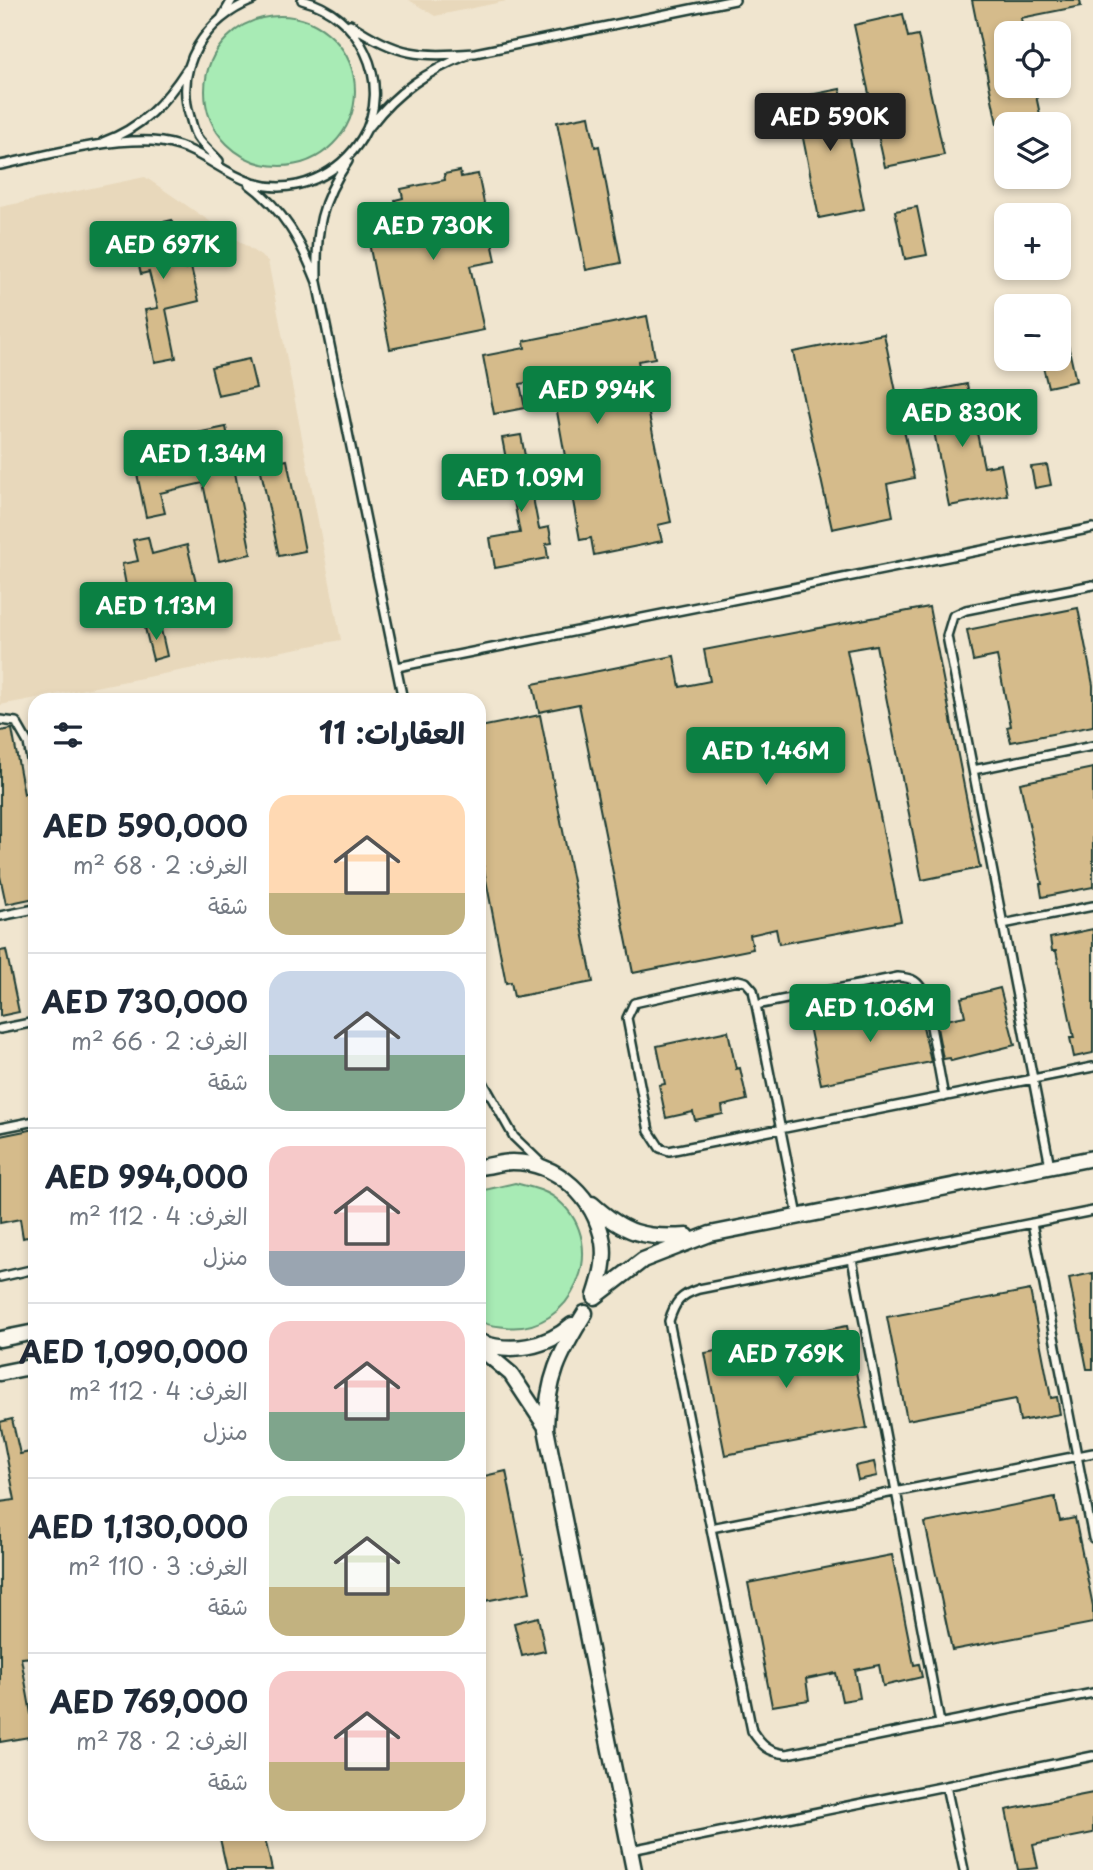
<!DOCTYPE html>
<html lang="ar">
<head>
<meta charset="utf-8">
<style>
  :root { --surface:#fff; --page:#f2f2f3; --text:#1f2937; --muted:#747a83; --line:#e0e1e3; --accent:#0b8043 }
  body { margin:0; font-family:"Playpen Sans","Playpen Sans Arabic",sans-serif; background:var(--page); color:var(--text); direction:rtl; height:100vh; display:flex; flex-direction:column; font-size:26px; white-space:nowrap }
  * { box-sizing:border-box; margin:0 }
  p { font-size:23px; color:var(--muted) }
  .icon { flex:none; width:38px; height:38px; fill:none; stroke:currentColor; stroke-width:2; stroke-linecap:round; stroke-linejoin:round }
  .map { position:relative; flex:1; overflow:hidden; direction:ltr }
  .drawer { position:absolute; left:28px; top:693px; width:458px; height:1148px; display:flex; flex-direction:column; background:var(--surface); border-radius:21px; box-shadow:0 4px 10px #0003; direction:rtl }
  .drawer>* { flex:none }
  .controls { position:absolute; left:994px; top:21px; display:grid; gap:14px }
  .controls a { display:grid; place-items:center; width:77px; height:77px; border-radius:14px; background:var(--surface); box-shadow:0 4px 10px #0003; font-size:35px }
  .price { position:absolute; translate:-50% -60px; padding:0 16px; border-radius:7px; background:var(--accent); color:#fff; font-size:23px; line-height:46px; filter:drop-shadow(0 2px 4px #0008) }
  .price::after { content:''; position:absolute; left:50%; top:42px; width:21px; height:16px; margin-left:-10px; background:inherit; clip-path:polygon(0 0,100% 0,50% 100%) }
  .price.current { background:#222; color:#fff }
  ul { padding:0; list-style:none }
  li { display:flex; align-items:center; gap:21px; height:175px; padding:0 21px }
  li+li { border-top:2px solid var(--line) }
  li span { display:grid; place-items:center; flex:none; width:196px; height:140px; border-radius:21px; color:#555 }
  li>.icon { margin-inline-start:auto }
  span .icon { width:84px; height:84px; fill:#fffc; stroke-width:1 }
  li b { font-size:30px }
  h2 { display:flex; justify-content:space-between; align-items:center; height:84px; padding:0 21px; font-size:30px }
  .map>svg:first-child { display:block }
  .built { fill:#e8d8bb }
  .green { fill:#a8ebb5; stroke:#649474; stroke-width:2 }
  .building { fill:#d5bb8b; stroke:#1f3d34; stroke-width:2 }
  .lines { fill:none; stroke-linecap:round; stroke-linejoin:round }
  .lane-casing { stroke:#1f3d34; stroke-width:12 }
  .street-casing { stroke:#1f3d34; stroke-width:19 }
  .lane { stroke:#fbf7ec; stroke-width:7 }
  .street { stroke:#fbf7ec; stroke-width:14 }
</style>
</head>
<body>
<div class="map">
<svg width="1093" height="1870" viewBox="0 0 1093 1870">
  <rect width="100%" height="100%" fill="#f0e5cf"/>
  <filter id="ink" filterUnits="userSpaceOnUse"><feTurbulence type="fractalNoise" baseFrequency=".0143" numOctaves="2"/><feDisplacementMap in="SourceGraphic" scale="14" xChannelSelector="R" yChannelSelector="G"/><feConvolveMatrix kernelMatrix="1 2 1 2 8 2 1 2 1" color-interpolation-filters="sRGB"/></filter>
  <g filter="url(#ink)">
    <path class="built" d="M409,0H511L435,16Z
      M145,177L268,261L341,640L0,705V207Z"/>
    <path class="green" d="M205 91a75 75 0 1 1 150 0a75 75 0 1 1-150 0Z
      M515,1183C531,1187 547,1190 559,1201C611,1246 572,1335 505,1327C496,1326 488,1326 480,1321V1191Z"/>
    <path class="building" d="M972,0H1080L1081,6L1021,18L1024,33H1006V86H1034L1042,124H997Z
      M903,14L908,37L918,35L944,155L885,167L854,25Z
      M840,89L864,209L819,218L795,98Z
      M589,116L595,147L599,146L621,263L586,270L557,122Z
      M460,171L461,177L478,174L496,261L470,266L484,330L390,349L368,238L402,231L395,200L403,198L401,189L445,180L444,174Z
      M917,207L927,255L905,259L895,211Z
      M172,220L184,269L191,267L199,301L166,309L176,358L155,362L145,310L158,308L149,272L141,274L130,230Z
      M647,316L655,358L638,361L671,522L658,525L662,541L594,555L591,538L580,540L551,378L520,384L525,408L494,414L483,356L525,348L524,341Z
      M1059,327H1064L1076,381L1048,387L1041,359H1059Z
      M884,334L914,478L887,484L893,516L832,529L793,352Z
      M249,359L256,388L218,396L211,367Z
      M967,384L984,467L1001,464L1007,495L949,506L926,392Z
      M226,427L251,554L219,561L203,483L160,493L165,513L146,517L135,464L139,463L136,451L151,448L158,474L199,465L192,434Z
      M521,435L539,529L549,527L552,543L546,544L548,558L495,568L490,538L520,533L502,438Z
      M287,460L305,551L279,556L260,466Z
      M1047,465L1051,485L1035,488L1031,467Z
      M148,537L152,554L187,545L196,582L160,590L162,597L129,601L122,564L138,561L133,540Z
      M929,607L980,868L922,880L876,645L847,650L901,921L779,944L776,929L750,935L753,949L633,973L579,704L539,712L533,684L674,656L680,687L710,681L704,650Z
      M1078,608L1093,685V726L1011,742L1007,727L1011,726L997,656L973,661L967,630Z
      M160,625L167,656L153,660L145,628Z
      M540,715L593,982L514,997L511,982L506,983L480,849V833L482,832L480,727Z
      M12,729L24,794L27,793L35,831V898L6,904L0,876V731Z
      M1093,768V887L1042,897L1040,884H1042L1020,783Z
      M1093,929V1053L1074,1057L1070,1038H1074L1056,951H1052L1050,938Z
      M6,950L19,1012L0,1016V951Z
      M1000,988L1015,1045L951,1061L950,1058L943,1059L936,1022L965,1016L961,998Z
      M918,1004L931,1062L821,1084L809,1026Z
      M728,1031L736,1069L740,1068L747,1100L722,1106L723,1114L695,1120L693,1112L666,1118L659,1085L665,1084L657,1046Z
      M35,1129V1235L23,1238L20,1219L0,1223V1136Z
      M1093,1273V1369H1087L1069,1278Z
      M1030,1290L1051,1398L1057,1397L1060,1414L1020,1421L1016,1399L907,1420L887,1317Z
      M847,1326L867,1428L725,1455L705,1353Z
      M12,1419L20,1454L35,1451V1657L21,1658L35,1736L0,1742V1502L15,1500L0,1422Z
      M874,1462L877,1476L858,1480L855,1466Z
      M506,1471L530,1592L480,1602V1477Z
      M1055,1497L1060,1521L1075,1518L1093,1606V1623L952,1650L925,1523Z
      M892,1555L914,1665L919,1664L922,1677L883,1686L879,1665L855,1670L860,1698L842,1701L836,1673L806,1679L809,1700L772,1706L748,1583Z
      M538,1617L545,1651L522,1656L514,1623Z
      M1093,1793V1833L1033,1845L1038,1868L1018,1870L1006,1810Z
      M219,1834H264L272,1870H227Z"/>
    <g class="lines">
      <defs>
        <path id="lane" d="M222,17L232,0
          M350,24C398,56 418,57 475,53L735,0
          M371,125C397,91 428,71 467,55
          M103,142C141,128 165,103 187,69
          M219,161C212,153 203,146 197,137C193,131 192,123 190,117C174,65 206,19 253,0
          M0,165C49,155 102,139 152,141C198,144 214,170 253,183C296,196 340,174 362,138C378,112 378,79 365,52C353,26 330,7 302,0
          M249,184C284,210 301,242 317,282L403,700
          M317,278C316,230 320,202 348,161
          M1093,585L966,610L953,616L947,636L1033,1079L1093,1067
          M397,667L1093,528
          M0,720L16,722L28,743L35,781
          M973,770L1093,746
          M0,916L35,909
          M1003,924L1093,906
          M756,1005L898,977C913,978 918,981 925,994L944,1097
          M0,1029L35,1022
          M480,1077L514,1137L542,1164
          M0,1128L35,1121
          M1093,1211L699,1289C680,1295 675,1302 669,1321L752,1731C762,1746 768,1752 787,1754L1093,1693
          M798,1216L753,990L746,982L738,980L634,1003L627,1018L649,1131L660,1148L669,1151L1033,1079L1050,1166
          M1032,1223L1093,1538
          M852,1259L940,1723
          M0,1277L35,1269
          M711,1528L1093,1453
          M946,1786L964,1870
          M631,1850L1093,1756"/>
        <path id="street" d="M480,1167C490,1166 502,1162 512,1162C558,1162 595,1198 603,1242C606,1260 601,1278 595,1296
          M592,1204C624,1233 644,1239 687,1236
          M595,1297L643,1260L710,1234L1093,1158
          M585,1313C559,1355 547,1378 546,1429L634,1870
          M0,1339L35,1332
          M480,1342C511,1354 547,1347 572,1325
          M480,1348L511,1374L546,1427
          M0,1373L35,1366"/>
      </defs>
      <use href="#lane" class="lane-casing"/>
      <use href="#street" class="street-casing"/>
      <use href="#lane" class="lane"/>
      <use href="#street" class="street"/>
    </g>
  </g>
</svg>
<div class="controls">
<a><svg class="icon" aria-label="locate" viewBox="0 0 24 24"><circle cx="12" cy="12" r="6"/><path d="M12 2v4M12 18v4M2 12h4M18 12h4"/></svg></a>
<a><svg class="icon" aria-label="layers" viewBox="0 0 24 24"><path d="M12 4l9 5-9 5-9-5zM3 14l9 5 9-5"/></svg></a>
<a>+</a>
<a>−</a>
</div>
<b class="price current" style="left:830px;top:153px">AED 590K</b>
<b class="price" style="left:433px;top:262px">AED 730K</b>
<b class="price" style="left:163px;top:281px">AED 697K</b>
<b class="price" style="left:597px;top:426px">AED 994K</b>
<b class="price" style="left:962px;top:449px">AED 830K</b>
<b class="price" style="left:203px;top:490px">AED 1.34M</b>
<b class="price" style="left:521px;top:514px">AED 1.09M</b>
<b class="price" style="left:156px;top:642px">AED 1.13M</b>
<b class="price" style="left:766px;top:787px">AED 1.46M</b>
<b class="price" style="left:870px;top:1044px">AED 1.06M</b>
<b class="price" style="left:786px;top:1390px">AED 769K</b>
<section class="drawer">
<h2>العقارات: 11<svg class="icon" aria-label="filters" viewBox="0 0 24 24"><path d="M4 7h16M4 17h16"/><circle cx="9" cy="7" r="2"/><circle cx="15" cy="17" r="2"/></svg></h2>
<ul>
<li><span style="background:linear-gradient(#ffd9b3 70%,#c2b280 0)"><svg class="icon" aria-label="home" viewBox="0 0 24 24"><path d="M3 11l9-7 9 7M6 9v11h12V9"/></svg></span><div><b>AED 590,000</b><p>الغرف: 2 · 68 m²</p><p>شقة</p></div></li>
<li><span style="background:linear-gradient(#c9d6e8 60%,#7fa58c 0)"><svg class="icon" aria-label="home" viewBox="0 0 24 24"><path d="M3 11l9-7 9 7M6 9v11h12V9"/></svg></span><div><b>AED 730,000</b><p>الغرف: 2 · 66 m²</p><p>شقة</p></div></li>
<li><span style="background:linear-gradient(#f6c9c9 75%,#9aa5b1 0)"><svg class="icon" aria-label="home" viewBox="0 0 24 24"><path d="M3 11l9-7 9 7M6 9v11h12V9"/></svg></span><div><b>AED 994,000</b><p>الغرف: 4 · 112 m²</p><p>منزل</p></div></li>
<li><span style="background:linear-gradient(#f6c9c9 65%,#7fa58c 0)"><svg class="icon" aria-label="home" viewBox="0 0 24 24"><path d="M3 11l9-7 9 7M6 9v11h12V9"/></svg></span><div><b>AED 1,090,000</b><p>الغرف: 4 · 112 m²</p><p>منزل</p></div></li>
<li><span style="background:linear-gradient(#dfe7d0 65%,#c2b280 0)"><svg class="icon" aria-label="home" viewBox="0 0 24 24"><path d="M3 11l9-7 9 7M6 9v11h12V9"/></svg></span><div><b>AED 1,130,000</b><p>الغرف: 3 · 110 m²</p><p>شقة</p></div></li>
<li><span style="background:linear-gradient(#f6c9c9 65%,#c2b280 0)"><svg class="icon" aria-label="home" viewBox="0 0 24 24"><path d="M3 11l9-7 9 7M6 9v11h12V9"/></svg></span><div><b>AED 769,000</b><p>الغرف: 2 · 78 m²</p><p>شقة</p></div></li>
</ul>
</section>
</div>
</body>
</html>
